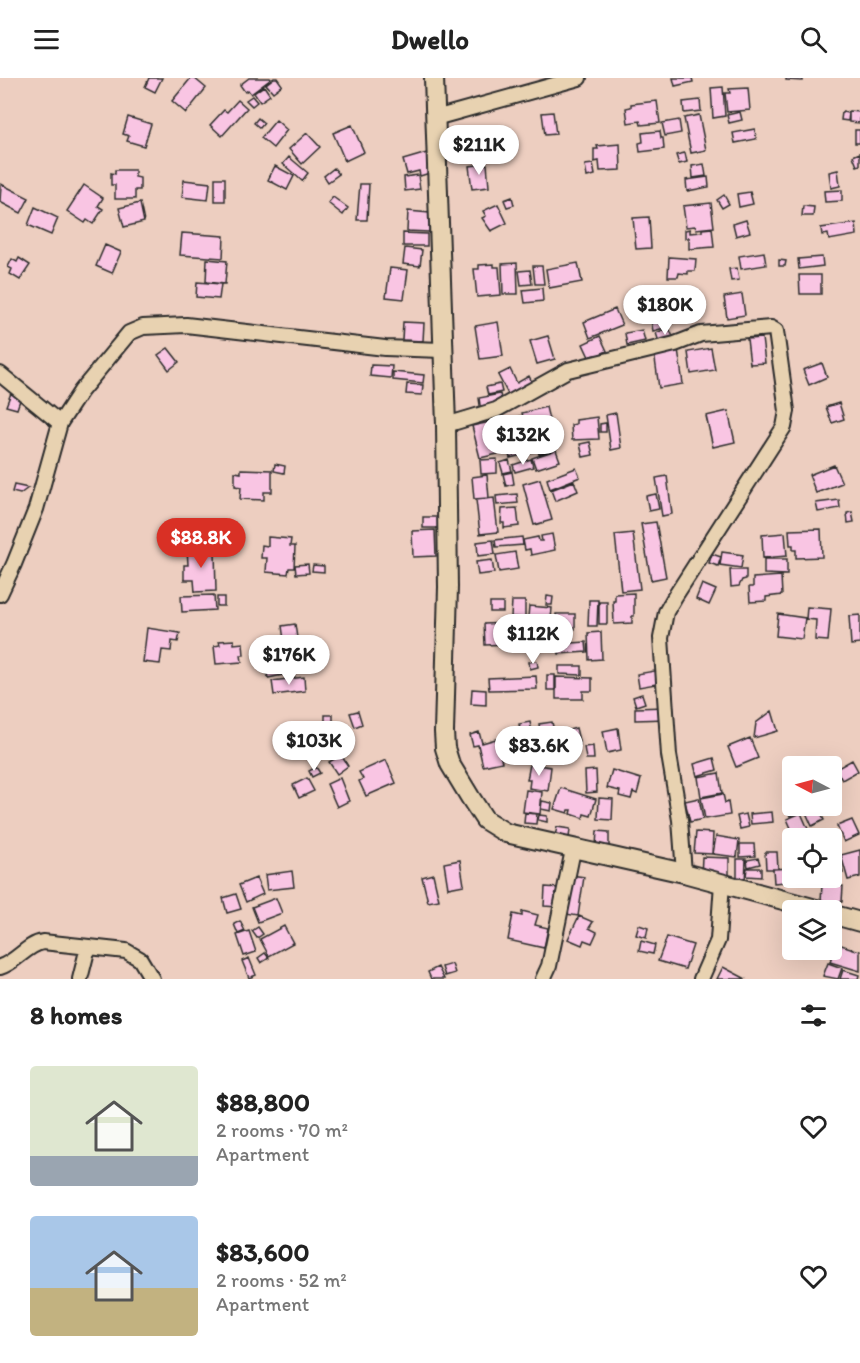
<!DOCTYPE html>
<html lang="en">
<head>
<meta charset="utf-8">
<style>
  :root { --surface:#fff; --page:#f2f2f2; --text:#222; --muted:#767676; --accent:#d93025 }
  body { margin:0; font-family:Itim,sans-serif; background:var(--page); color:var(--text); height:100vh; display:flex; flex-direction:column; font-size:22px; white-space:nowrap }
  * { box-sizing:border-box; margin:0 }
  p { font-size:20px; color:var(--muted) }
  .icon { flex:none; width:33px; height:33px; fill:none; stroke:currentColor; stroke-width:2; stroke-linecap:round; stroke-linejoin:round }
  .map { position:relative; height:901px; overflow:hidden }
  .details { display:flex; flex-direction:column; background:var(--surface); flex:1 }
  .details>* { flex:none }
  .needle { width:39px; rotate:276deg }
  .fabs { position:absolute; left:782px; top:678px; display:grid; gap:12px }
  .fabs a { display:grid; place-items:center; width:60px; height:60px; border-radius:6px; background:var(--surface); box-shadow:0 6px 24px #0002; font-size:30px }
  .price { position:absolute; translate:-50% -51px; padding:0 14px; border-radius:21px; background:#fff; color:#222; font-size:20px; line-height:39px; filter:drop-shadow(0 2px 3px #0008) }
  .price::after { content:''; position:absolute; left:50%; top:36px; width:18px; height:14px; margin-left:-9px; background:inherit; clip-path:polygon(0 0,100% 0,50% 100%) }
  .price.on { background:var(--accent); color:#fff }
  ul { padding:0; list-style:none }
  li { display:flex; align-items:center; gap:18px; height:150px; padding:0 30px }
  li span { display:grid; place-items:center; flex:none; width:168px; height:120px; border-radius:6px; color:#555 }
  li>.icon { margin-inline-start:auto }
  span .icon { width:72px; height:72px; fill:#fffc; stroke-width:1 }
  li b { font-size:26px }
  h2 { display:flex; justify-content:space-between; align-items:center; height:72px; padding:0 30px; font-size:26px }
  header { display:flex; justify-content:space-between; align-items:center; height:78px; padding:0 30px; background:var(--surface); font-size:27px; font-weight:700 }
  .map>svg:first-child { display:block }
  .building { fill:#f9c5e3; stroke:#2b2b2b; stroke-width:1.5 }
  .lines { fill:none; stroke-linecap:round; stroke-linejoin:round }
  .minor-casing { stroke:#2b2b2b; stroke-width:18 }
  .tertiary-casing { stroke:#2b2b2b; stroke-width:22 }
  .minor { stroke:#e8d2b1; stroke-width:14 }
  .tertiary { stroke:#e8d2b1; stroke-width:18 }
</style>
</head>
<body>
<header><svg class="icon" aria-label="menu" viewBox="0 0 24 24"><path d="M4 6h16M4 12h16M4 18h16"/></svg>Dwello<svg class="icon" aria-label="search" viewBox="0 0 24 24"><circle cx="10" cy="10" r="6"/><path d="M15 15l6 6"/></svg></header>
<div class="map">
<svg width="860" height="901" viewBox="0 0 860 901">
  <rect width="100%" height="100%" fill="#edcec0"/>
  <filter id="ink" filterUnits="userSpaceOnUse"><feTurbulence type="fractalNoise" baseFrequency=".0167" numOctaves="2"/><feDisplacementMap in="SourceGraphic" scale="12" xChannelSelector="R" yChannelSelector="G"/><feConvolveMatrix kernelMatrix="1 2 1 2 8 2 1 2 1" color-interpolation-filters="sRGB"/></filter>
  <g filter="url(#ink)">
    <path class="building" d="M149,0H162L155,14L145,9Z
      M191,0H194L206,10L186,35L172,23Z
      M249,0H270L271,1L251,16L248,12L245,14L240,7Z
      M274,0H277L282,7L273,14L266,6Z
      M673,0H692L693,4L675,8Z
      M786,0H803V3L786,2Z
      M264,8L270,17L260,24L254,15Z
      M723,9L725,38L713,40L711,10Z
      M748,10L750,32L727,34L725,15H730L729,11Z
      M252,18L257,24L252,28L246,22Z
      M238,22L247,30L222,58L210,47L224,32L227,34Z
      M700,22L701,33L684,35L683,24Z
      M657,23L660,45L641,47L640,43L628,45L626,30L631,29V26Z
      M849,33L860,34V45L849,44Z
      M553,34L556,56L545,57L542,35Z
      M740,34L742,42L729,45L727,37Z
      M842,34L849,35L848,43L841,42Z
      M699,37L706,72L691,75L684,40Z
      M128,39L151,46L144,68L127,63L129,58L123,56Z
      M258,40L264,45L260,50L254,45Z
      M276,42L287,52L273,70L261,60Z
      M679,42L681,55L665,58L662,45Z
      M352,47L364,74L345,83L333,55Z
      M755,51L756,61L735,65L733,55Z
      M855,52H860V65H855Z
      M660,53L661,60H663L664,71L640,74L639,65L643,64L642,55Z
      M307,55L320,69L302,86L289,71Z
      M620,66L621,92L600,93L599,83L594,84V71H598L597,68Z
      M427,75L433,94L420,98L419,93L407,96L403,82Z
      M685,75L687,84L679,86L676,77Z
      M860,75V87L857,88L853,78Z
      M289,79L308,95L302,103L283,86Z
      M487,86L489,109L472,111L469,88Z
      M593,86L595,97L587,99L585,87Z
      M704,86L706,98L693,100L692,88Z
      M275,88L294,98L287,112L268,102Z
      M334,90L339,96L328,104L324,98Z
      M115,92H135V99L140,100V112H135V121H115V107H111V95L115,96Z
      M838,92L840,108L831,110L829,94Z
      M418,97L420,111L405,113L404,99Z
      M708,99L709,109L687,113L686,102Z
      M215,100H225V123H215Z
      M184,102L210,105L208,122L182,119Z
      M1,106L29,120L21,135L0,124Z
      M360,106H369L367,142H357Z
      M84,107L103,120L98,128L103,131L93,146L87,142L85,145L67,133Z
      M842,112V123L825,124L824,113Z
      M750,114L753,126L739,129L737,116Z
      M724,117L729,126L722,130L717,122Z
      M333,119L348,130L343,137L328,125Z
      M512,119L514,127L507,129L504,122Z
      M140,125L144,144L124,149L119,130Z
      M711,125L714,149L696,151L695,148L686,149L683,128Z
      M498,126L507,145L491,153L482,140L486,138L483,133Z
      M803,128L814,129L813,138H802Z
      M35,129L58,140L51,157L28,147Z
      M408,133L430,135L429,154L407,153Z
      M649,139L651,170L636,171L633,140Z
      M746,142L750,154L736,158L733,146Z
      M856,145L857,157L829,162L828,156L822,157L821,150Z
      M712,150L714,169L689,171V160H685V152L690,151V155L702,154V151Z
      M182,155L224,158L223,180L180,177Z
      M403,155L427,156V168H403Z
      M105,167L121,174L112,195L96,188Z
      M405,170L422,172L420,188L403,186Z
      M764,174L766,187L741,191L739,178Z
      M669,179L696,181L695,193H688V196L679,195L678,199H668Z
      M822,179L823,188L799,191L798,181Z
      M19,180L30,187L20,202L10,196L12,191L8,189L12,181L17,184Z
      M207,181L227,183L225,206L206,204Z
      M779,182L786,183L785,188H779Z
      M517,185L518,216H503L502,186Z
      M578,185L582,204L549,210L546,191Z
      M494,186V189H499L501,217L477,219L474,191H479V187Z
      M533,188H542L544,206H535Z
      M390,190L408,192L404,221L386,219Z
      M737,190L739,202L731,203L729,191Z
      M530,192L532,206L521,207L519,193Z
      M799,197H821V216H800Z
      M197,204L221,206L219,221L196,219Z
      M542,210L543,223L525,225L523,212Z
      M742,216L745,237L727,240L724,219Z
      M645,223L647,234L642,235L640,224Z
      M615,231L622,247L590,260L584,244Z
      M665,238L668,249L653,253L651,241Z
      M403,244L424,245L423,263L402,262Z
      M498,244L503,278L480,281L475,248Z
      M669,250L674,261L660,267L656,255Z
      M642,252L645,263L627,267L625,255Z
      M548,258L555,281L537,286L530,263Z
      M600,258L607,273L590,281L583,266Z
      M762,260L765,285L750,286L747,261Z
      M168,270L179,284L169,292L158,277Z
      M711,270L715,292L691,296L688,274Z
      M678,271L683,306L659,310L654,274Z
      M822,285L827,299L809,307L803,292Z
      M371,287L392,288L391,300L370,298Z
      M510,291L517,305L529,298L535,310L511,322L498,297Z
      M393,294L424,297L423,305L393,302Z
      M407,306L423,307L422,317L406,316Z
      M500,306L502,314L488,317L486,309Z
      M11,315L21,319L17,331L6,328Z
      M500,316L503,329L481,334L479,320Z
      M839,325L844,341L832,345L826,329Z
      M546,329L556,371L539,376L538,373L532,374L522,335Z
      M728,333L735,364L713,369L706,338Z
      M616,335L621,370L611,372L606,337Z
      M520,338L530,375L510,380L500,344Z
      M597,339L599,361L572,362L571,347L576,346V342Z
      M495,343L502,375L480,380L472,348Z
      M606,345V354H600V346Z
      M590,364L593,377L583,379L580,366Z
      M556,372L560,383L536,391L532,380Z
      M497,381V395L481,396L480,382Z
      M531,381L533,389L515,394L513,387Z
      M509,382L512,393L503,395L500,385Z
      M275,386L285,388L284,395L274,393Z
      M834,387L842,405L816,415L809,397Z
      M576,390L580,399L550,411L547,401Z
      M241,391L272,392V414H264V422L240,421L241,409L235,408V394L241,395Z
      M512,394L514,406L506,408L503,396Z
      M487,397L489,420L474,421L472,399Z
      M667,398L672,436L662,438L656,400Z
      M540,401L552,442L534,447L523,406Z
      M574,403L578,413L555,423L551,412Z
      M14,407L28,410L20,416L12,414Z
      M517,416L518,425L497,427L496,418Z
      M656,416L659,431L649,433L646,418Z
      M494,420L498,454L480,456L476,422Z
      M839,422L840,430L818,434L816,425Z
      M517,430L519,448L504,450V445H501L502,431Z
      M852,434L854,444L848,445L847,435Z
      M423,439H443L444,450H423Z
      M656,444L666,499L651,502L641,446Z
      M821,451L822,479L796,480V472H793V467H790L789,452Z
      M435,452L436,478L413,479L412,453Z
      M633,455L640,511L621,513L615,457Z
      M785,455L787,478L763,480L762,457Z
      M552,456L555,472L531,477L530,471L525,472L523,462L538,459L539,463H542L541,458Z
      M268,459L291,461L290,468H295L294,490H289L288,496L266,494L267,480H261L262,467L268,468Z
      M522,459L523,467L496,469L495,462Z
      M493,462L495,476L478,478L477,464Z
      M207,469V473H215L216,513L195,514L194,502H184V487H188L187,470Z
      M515,474L518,491L499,494L496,477Z
      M722,474L743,477L741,490L720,487Z
      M712,476L721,479L718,488L709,485Z
      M764,481H787V497L764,496Z
      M492,482L494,495L478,497L476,484Z
      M308,486L309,495L296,496L295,487Z
      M313,487L324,488V494L312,493Z
      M730,492H746V501L742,502L739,508L731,509Z
      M781,498L782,517L766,519V523L750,524L749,509H753V500Z
      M702,506L716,512L709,527L696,521Z
      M634,515V538H632V545L614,546L613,523H615V516Z
      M214,517L215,532L182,534L181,518Z
      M547,518L553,519L552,527H546Z
      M217,519H224V528H217Z
      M589,522H598L597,548H588Z
      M512,523H525V540L511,539Z
      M599,524H607V546H599Z
      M490,525H503V534H490Z
      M529,528L552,530L551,541L528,539Z
      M807,529L831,531L828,563L815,562L816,542L806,541Z
      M556,536H575V551L556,552Z
      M778,536L805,540L802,561L776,558Z
      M860,537V566L851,567L849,538Z
      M526,540L548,542L546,566L526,565V561H523L524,553H521L522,542L526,543Z
      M509,545L510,566L485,567L484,546Z
      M295,546L297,560L284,562L282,548Z
      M147,550L180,555L178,564L172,563L171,573L162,572L160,586L143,584Z
      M601,554L602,581L589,582L588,555Z
      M234,562V566L243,565L244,577H241L242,584L216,586L214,568L220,567L219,563Z
      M586,564L587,574L559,576L558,566Z
      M290,568L297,594L268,600L266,591L263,592L260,577L269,575L268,572Z
      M537,583L538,589L530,591L529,584Z
      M559,588H582V597L559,596Z
      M660,592L662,605L639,609L637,596Z
      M547,597H555V612H547Z
      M536,598L537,611L489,612L488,600Z
      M304,599L305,613L274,617L272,603Z
      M556,599L592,600V613H583V621H556Z
      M472,611L486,612V627L471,626Z
      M642,616L645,625L636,628L633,619Z
      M665,629L666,641L635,642V630Z
      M358,633L362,646L355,649L350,635Z
      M772,633L778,653L754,660L756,645Z
      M325,637H333V652H325Z
      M530,644L534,665L523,667L519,646Z
      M552,644L556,664L542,667L539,646Z
      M576,650L580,667L560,673L555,656Z
      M618,650L621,672L607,675L603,653Z
      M479,654L482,665L496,661L502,684L483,688L478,667L473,668L470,657Z
      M750,660L758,680L736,689L728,669Z
      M593,668L594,681H586L584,669Z
      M548,674H570L571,682L548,683Z
      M341,677L348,688L337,696L329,684Z
      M714,680L717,692L697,698L694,686Z
      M386,682L396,705L366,718L359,703L363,701L359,694Z
      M852,682L858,693L842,702L836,691Z
      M530,686L551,689L548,713L529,710L530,702H527Z
      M316,689L320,695L312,699L309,693Z
      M596,692L597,714L586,715L585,693Z
      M612,692L641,701L637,716L633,714L631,721L619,718L620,713L607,710Z
      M719,695L722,715L701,719L698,699Z
      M307,700L314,713L299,720L293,707Z
      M340,700L349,723L337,729L327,706Z
      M561,710L596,721L591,738L584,736L583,740L571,736L572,732H569L568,735L554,731Z
      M526,712L542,714L540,736L523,734Z
      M723,716L725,725L728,724L730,737L705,741L701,720Z
      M599,720L613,721L612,742L598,741Z
      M699,720L703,741L690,744L685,723Z
      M542,723L552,725L551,733L541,731Z
      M792,725V728H800L802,732L790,738L785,728Z
      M803,728H817L824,742L812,748Z
      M772,734L773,744L751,746L750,736Z
      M525,735L537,736L536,746L524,745Z
      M801,735L808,751L794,757L787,741Z
      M746,736L749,749L740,751L737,738Z
      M539,737L547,738V744L538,742Z
      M852,742L859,757L844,764L837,748Z
      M557,749L570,751L569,760L555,758Z
      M597,753L609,754V769L596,768Z
      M696,754L713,755L712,776L694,775Z
      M716,758L739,762L737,779L713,776Z
      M740,766H754L755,778L740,779Z
      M860,772V799L848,802L841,777Z
      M765,774H777L778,791H766Z
      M839,775L843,795L835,796L831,777Z
      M702,779L729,780V799L701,798Z
      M758,780L760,786L748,789L747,782Z
      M737,781H746L745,806H737Z
      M460,782L464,807L448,810L444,785Z
      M747,790H761V799L746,798Z
      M792,790V800H797V803L774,805L773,791Z
      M292,793L294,809L267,812L265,797Z
      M433,796L439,822L428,824L422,799Z
      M571,797L584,799L578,838L566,836Z
      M256,800L263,816L246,824L239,807Z
      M822,807L843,808L842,824L821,823Z
      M545,809L559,810L558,829L544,828Z
      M236,816L241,831L227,835L223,820Z
      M276,820L282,835L258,844L252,829Z
      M522,833L538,837L535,847L548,850L544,870L508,862L513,836L522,838Z
      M579,838L593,844L589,850L597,854L592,865L584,862L582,867L568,861Z
      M240,843L245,853L238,856L234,846Z
      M639,847L648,850L646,860L636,857Z
      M284,848L293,865L269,878L260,861Z
      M258,849L263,856L257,860L252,853Z
      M249,853L256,874L244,878L237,857Z
      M667,859L693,867L685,891L658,883Z
      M641,863L655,867L653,876L639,873Z
      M835,865L860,873V893L830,884Z
      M265,875L269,880L261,885L258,880Z
      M249,880L256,897L249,900L242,883Z
      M828,885L842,890L838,901L823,898Z
      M452,886L455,895L445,898L442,889Z
      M438,889L444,901H431L428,894Z
      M723,889L746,901H717Z
      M843,892L859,897L858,901H840Z"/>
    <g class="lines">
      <defs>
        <path id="minor" d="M435,40L579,0
          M0,296L60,345
          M446,347L496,332L568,292L675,266L701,256L771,250L776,253L787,333L784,349L674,520L666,534L661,560L669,677L680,742L684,795
          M0,516L14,486L36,431L60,345L81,313L129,255L143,249L186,247L385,270L442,272
          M0,889C17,884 27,866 43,864L126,873L140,881L152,901
          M80,901L88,869
          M543,901L549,888L573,772
          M701,901L718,862L722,805"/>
        <path id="tertiary" d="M434,0L446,347L448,509L444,654L445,670L450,686L470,719L485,742L506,755L684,795L820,832
          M831,836L860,844"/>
      </defs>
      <use href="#minor" class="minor-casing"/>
      <use href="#tertiary" class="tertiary-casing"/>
      <use href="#minor" class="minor"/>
      <use href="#tertiary" class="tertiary"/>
    </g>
  </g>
</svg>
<div class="fabs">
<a><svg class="needle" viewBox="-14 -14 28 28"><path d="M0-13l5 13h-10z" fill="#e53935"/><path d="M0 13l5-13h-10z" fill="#767676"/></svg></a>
<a><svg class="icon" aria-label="locate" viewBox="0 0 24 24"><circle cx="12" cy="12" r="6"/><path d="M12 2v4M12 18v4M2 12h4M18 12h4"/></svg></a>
<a><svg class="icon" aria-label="layers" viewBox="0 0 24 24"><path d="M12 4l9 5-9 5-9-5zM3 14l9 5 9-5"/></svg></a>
</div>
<b class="price" style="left:479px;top:98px">$211K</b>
<b class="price" style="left:665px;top:258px">$180K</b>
<b class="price" style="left:523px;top:388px">$132K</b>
<b class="price on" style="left:201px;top:491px">$88.8K</b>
<b class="price" style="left:533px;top:587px">$112K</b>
<b class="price" style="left:289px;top:608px">$176K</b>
<b class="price" style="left:314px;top:694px">$103K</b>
<b class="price" style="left:539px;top:699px">$83.6K</b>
</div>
<section class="details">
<h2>8 homes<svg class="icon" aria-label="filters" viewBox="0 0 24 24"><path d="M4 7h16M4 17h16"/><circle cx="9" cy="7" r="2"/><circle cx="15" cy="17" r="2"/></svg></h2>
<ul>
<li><span style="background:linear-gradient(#dfe7d0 75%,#9aa5b1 0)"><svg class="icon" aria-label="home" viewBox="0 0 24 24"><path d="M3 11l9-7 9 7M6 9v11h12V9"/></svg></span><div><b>$88,800</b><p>2 rooms · 70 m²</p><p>Apartment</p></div><svg class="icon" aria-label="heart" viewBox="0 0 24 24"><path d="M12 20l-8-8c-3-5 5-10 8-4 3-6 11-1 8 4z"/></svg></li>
<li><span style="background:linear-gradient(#a9c7e8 60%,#c2b280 0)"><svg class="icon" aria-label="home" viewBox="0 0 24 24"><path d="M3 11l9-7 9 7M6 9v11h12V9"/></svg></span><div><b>$83,600</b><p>2 rooms · 52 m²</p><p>Apartment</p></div><svg class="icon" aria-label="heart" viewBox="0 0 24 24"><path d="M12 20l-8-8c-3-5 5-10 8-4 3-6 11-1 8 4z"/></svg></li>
</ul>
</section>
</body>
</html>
